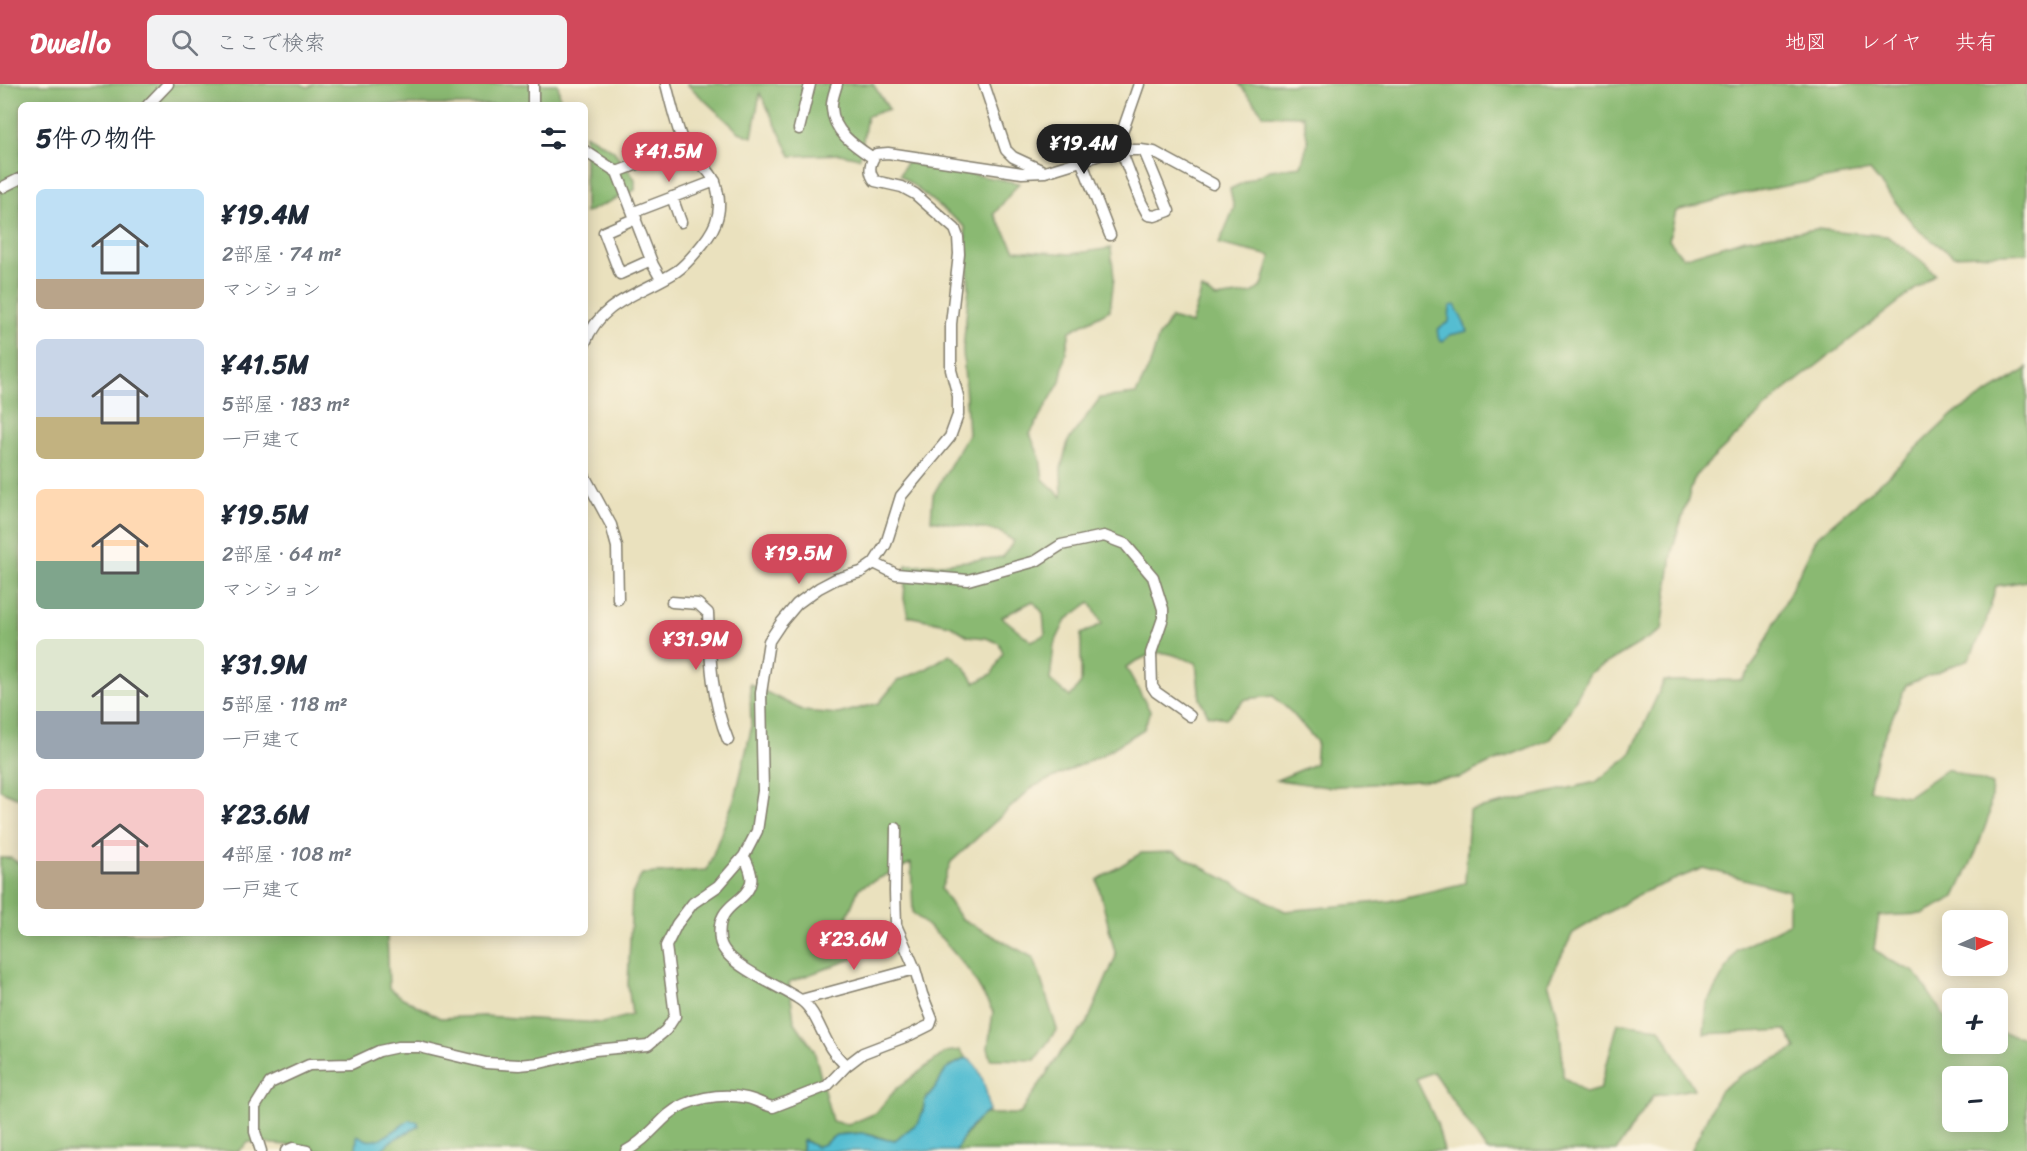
<!DOCTYPE html>
<html lang="ja">
<head>
<meta charset="utf-8">
<style>
  :root { --surface:#fff; --page:#f2f2f3; --text:#1f2937; --muted:#747a83; --accent:#d1495b }
  body { margin:0; font-family:Sriracha,"Klee One",sans-serif; background:var(--page); color:var(--text); height:100vh; display:flex; flex-direction:column; font-size:22px; white-space:nowrap }
  * { box-sizing:border-box; margin:0 }
  p { font-size:20px; color:var(--muted) }
  .icon { flex:none; width:33px; height:33px; fill:none; stroke:currentColor; stroke-width:2; stroke-linecap:round; stroke-linejoin:round }
  .map { position:relative; flex:1; overflow:hidden }
  .side { position:absolute; left:18px; top:18px; width:570px; height:834px; display:flex; flex-direction:column; background:var(--surface); border-radius:9px; box-shadow:0 3px 15px #0003 }
  .side>* { flex:none }
  .needle { width:39px; rotate:87deg }
  .controls { position:absolute; left:1942px; top:826px; display:grid; gap:12px }
  .controls a { display:grid; place-items:center; width:66px; height:66px; border-radius:9px; background:var(--surface); box-shadow:0 3px 15px #0003; font-size:30px }
  .price { position:absolute; translate:-50% -51px; padding:0 14px; border-radius:21px; background:var(--accent); color:#fff; font-size:20px; line-height:39px; filter:drop-shadow(0 2px 3px #0008) }
  .price::after { content:''; position:absolute; left:50%; top:36px; width:18px; height:14px; margin-left:-9px; background:inherit; clip-path:polygon(0 0,100% 0,50% 100%) }
  .price.selected { background:#222; color:#fff }
  ul { padding:0; list-style:none }
  li { display:flex; align-items:center; gap:18px; height:150px; padding:0 18px }
  li span { display:grid; place-items:center; flex:none; width:168px; height:120px; border-radius:9px; color:#555 }
  li>.icon { margin-inline-start:auto }
  span .icon { width:72px; height:72px; fill:#fffc; stroke-width:1 }
  li b { font-size:26px }
  h2 { display:flex; justify-content:space-between; align-items:center; height:72px; padding:0 18px; font-size:26px }
  header { display:flex; align-items:center; gap:36px; box-sizing:border-box; height:84px; padding:0 30px; background:var(--accent); color:#fff }
  header strong { font-size:28px }
  nav { display:flex; gap:33px; margin-inline-start:auto; font-size:21px }
  .search { width:420px; height:54px; background:var(--page); display:flex; align-items:center; gap:15px; box-sizing:border-box; padding:0 21px; border-radius:9px; color:var(--muted); font-size:22px }
  .map>svg:first-child { display:block }
  .forest { fill:#8ab972; stroke:#536a47; stroke-width:1.5; fill-rule:evenodd }
  .water { fill:#54bdd1; stroke:#386c76; stroke-width:1.5 }
  .lines { fill:none; stroke-linecap:round; stroke-linejoin:round }
  .minor-casing { stroke:#837e6d; stroke-width:13 }
  .minor { stroke:#fff; stroke-width:10 }
</style>
</head>
<body>
<header>
<strong>Dwello</strong>
<div class="search"><svg class="icon" aria-label="search" viewBox="0 0 24 24"><circle cx="10" cy="10" r="6"/><path d="M15 15l6 6"/></svg>ここで検索</div>
<nav><a>地図</a><a>レイヤ</a><a>共有</a></nav>
</header>
<div class="map">
<svg width="2027" height="1067" viewBox="0 0 2027 1067">
  <rect width="100%" height="100%" fill="#fcf5e5"/>
  <filter id="ink" filterUnits="userSpaceOnUse"><feTurbulence type="fractalNoise" baseFrequency=".0167" numOctaves="2"/><feDisplacementMap in="SourceGraphic" scale="12" xChannelSelector="R" yChannelSelector="G"/><feConvolveMatrix kernelMatrix="1 2 1 2 8 2 1 2 1" color-interpolation-filters="sRGB"/></filter>
  <filter id="wash" filterUnits="userSpaceOnUse"><feTurbulence type="fractalNoise" baseFrequency=".008" numOctaves="4" result="noise"/><feDisplacementMap in="SourceGraphic" scale="24" xChannelSelector="R" yChannelSelector="G"/><feGaussianBlur stdDeviation="1.35" result="paint"/><feColorMatrix in="noise" values="0 0 0 0 0 0 0 0 0 0 0 0 0 0 0 0 0 1.4 0 .05"/><feComposite in="paint" operator="in"/></filter>
  <g filter="url(#wash)">
    <rect width="100%" height="100%" fill="#eae1be"/>
    <path class="forest" d="M0,0H301L308,3L314,0H558L561,21H21V715L0,706Z
      M687,0H873L889,25L867,32L860,74L840,70L791,72L760,9L752,53L739,48Z
      M1239,0H2027V169L1953,172L1918,146L1870,87L1740,110L1676,127L1669,156L1683,174L1745,155L1817,145L1887,152L1922,177L1935,190L1781,309L1695,392L1673,463L1662,546L1590,589L1564,637L1551,655L1488,680L1460,694L1327,703L1277,696L1315,680L1317,658L1292,629L1273,612L1246,615L1226,634L1208,631L1200,615L1196,579C1160,566 1161,563 1126,583L1150,627L1144,645L1102,671L1033,703L951,778L941,805L960,834L1034,874L1057,945L1035,976L991,975L988,964L993,928L970,888L942,855L913,829L911,779L859,804L847,833L862,842L883,847L885,863L789,898L794,937L814,966L832,1037L848,1041L876,1029L896,1005L946,968L960,966L966,974L946,985L938,1000L927,1013L919,1038L895,1056H888L874,1051L852,1049L836,1051L821,1062L814,1063L805,1056L802,1058V1067H315L312,1063L249,1058L239,1067H0V774H11L21,781V849H387L389,904L403,914L440,934L483,932L602,939L632,931L628,901L632,810L642,790L707,786L736,710L751,646L750,600L804,627L838,630L879,619L897,597L926,585L950,570L965,583L975,599L992,590L1003,569L999,559L986,554L968,552L950,541L908,532L904,515L906,481L940,480L1003,473L1014,457L998,447L931,436L933,411L968,350L963,265L969,204L965,143L900,91L906,78L1019,99L994,130L1015,166L1071,170L1111,164L1114,194L1110,226L1070,247L1060,298L1030,350L1040,374L1043,395L1062,413L1061,385L1068,357L1100,314L1136,310L1150,281L1158,254L1171,234L1191,240L1202,205L1216,214L1252,209L1262,202L1271,172L1219,160L1234,124L1230,105L1270,86L1301,82L1308,58L1303,32L1264,31ZM1033,517L1043,529L1045,551L1031,557L1002,533ZM1090,518L1102,540L1081,550V599L1070,613L1050,596L1054,561L1066,536Z
      M585,50L613,66L635,95V106L585,129Z
      M2027,283V497L1996,502L1984,545L1969,575L1906,601L1877,670L1869,706L1908,712L1947,685L1992,701L1989,732L1976,768L1955,813L1922,830L1879,832L1874,865L1888,876L1915,888L1949,939H1953V960H1998V948L2027,954V1064L2023,1067H1691L1720,1007L1741,991L1796,965L1786,946L1704,950L1707,919L1737,866L1789,839V807L1703,784L1639,810L1573,849L1548,899C1560,930 1562,960 1563,992L1586,1009L1600,1005L1618,939L1660,944L1694,1005L1653,1012L1616,1067H1487L1433,988L1416,995L1437,1039L1444,1067H956L959,1060L982,1030H1020L1061,968L1087,939L1116,872L1097,796L1141,769L1174,768L1285,827L1390,817L1465,799L1469,727L1596,698L1630,671L1664,597L1742,596L1757,575L1817,453L1881,398L1953,330L2024,287ZM1953,993H1998V1038H1953Z"/>
    <path class="water" d="M1455,221L1468,247L1450,251L1444,257L1440,256C1433,243 1442,243 1449,238L1450,222Z
      M966,974C982,980 988,1012 989,1027C975,1035 962,1053 956,1067H802L803,1056L816,1063L824,1060L836,1051L862,1049L888,1056H895L919,1038L923,1027L925,1017L938,1000L946,985Z
      M409,1036L418,1038L419,1042L391,1057L380,1067H356L357,1051C360,1052 362,1054 365,1055C377,1062 399,1043 409,1036Z"/>
  </g>
  <g filter="url(#ink)">
    <g class="lines">
      <defs>
        <path id="minor" d="M837,0C835,7 831,16 832,24C833,48 855,62 873,74
          M984,0L1006,66L1013,73L1041,86
          M148,21L168,0
          M533,21V0
          M799,45L810,0
          M1116,66L1139,0
          M1141,66L1154,68L1213,100
          M585,67L617,88L653,181L661,195
          M1081,76L1110,151
          M617,88L685,62
          M3,103L21,94
          M672,113L681,138
          M634,128L715,97
          M636,134L604,148L620,190L651,176
          M585,259C601,216 642,210 677,187C684,182 691,174 696,168C713,149 724,131 717,105C713,85 695,78 685,62C678,50 670,15 666,0
          M585,393L611,441L617,463L618,515
          M874,479L896,490L968,496L1036,477L1061,461L1104,452L1125,460L1153,493L1163,525V534L1151,569L1152,602L1156,608L1190,632
          M672,518L698,520L708,529C710,572 711,615 728,656
          M744,772C747,779 753,790 751,798C746,821 715,818 720,856C724,881 780,902 799,915C814,924 820,946 829,961C833,969 840,975 846,982
          M801,916L915,885
          M261,1067L255,1048V1023L270,999L309,981L351,980L379,967L398,963H419L486,979L519,981L540,979L595,966L648,961L666,946L675,932L666,862L677,840L693,819L718,802L744,772L757,747L763,707L761,609L769,557L781,539L797,520L819,504L836,495L861,488L874,479L886,460L901,412L950,353L958,331V312L951,286V240L959,170L958,153L955,145L915,110L902,103L875,97C868,88 869,80 876,70L888,69L1022,89L1045,88L1116,66H1141L1145,69L1169,127L1155,132L1148,131L1141,118L1121,66
          M286,1067L293,1064L307,1067
          M626,1067C643,1058 654,1044 668,1031C687,1014 722,1008 747,1014C756,1016 764,1021 773,1023L827,1002L846,982L863,969L910,951L930,941L932,935L922,910L915,885L896,841L895,807L896,744"/>
      </defs>
      <use href="#minor" class="minor-casing"/>
      <use href="#minor" class="minor"/>
    </g>
  </g>
</svg>
<div class="controls">
<a><svg class="needle" viewBox="-14 -14 28 28"><path d="M0-13l5 13h-10z" fill="#e53935"/><path d="M0 13l5-13h-10z" fill="#747a83"/></svg></a>
<a>+</a>
<a>−</a>
</div>
<b class="price selected" style="left:1084px;top:91px">¥19.4M</b>
<b class="price" style="left:669px;top:99px">¥41.5M</b>
<b class="price" style="left:799px;top:501px">¥19.5M</b>
<b class="price" style="left:696px;top:587px">¥31.9M</b>
<b class="price" style="left:854px;top:887px">¥23.6M</b>
<section class="side">
<h2>5件の物件<svg class="icon" aria-label="filters" viewBox="0 0 24 24"><path d="M4 7h16M4 17h16"/><circle cx="9" cy="7" r="2"/><circle cx="15" cy="17" r="2"/></svg></h2>
<ul>
<li><span style="background:linear-gradient(#bfe0f5 75%,#b9a48a 0)"><svg class="icon" aria-label="home" viewBox="0 0 24 24"><path d="M3 11l9-7 9 7M6 9v11h12V9"/></svg></span><div><b>¥19.4M</b><p>2部屋 · 74 m²</p><p>マンション</p></div></li>
<li><span style="background:linear-gradient(#c9d6e8 65%,#c2b280 0)"><svg class="icon" aria-label="home" viewBox="0 0 24 24"><path d="M3 11l9-7 9 7M6 9v11h12V9"/></svg></span><div><b>¥41.5M</b><p>5部屋 · 183 m²</p><p>一戸建て</p></div></li>
<li><span style="background:linear-gradient(#ffd9b3 60%,#7fa58c 0)"><svg class="icon" aria-label="home" viewBox="0 0 24 24"><path d="M3 11l9-7 9 7M6 9v11h12V9"/></svg></span><div><b>¥19.5M</b><p>2部屋 · 64 m²</p><p>マンション</p></div></li>
<li><span style="background:linear-gradient(#dfe7d0 60%,#9aa5b1 0)"><svg class="icon" aria-label="home" viewBox="0 0 24 24"><path d="M3 11l9-7 9 7M6 9v11h12V9"/></svg></span><div><b>¥31.9M</b><p>5部屋 · 118 m²</p><p>一戸建て</p></div></li>
<li><span style="background:linear-gradient(#f6c9c9 60%,#b9a48a 0)"><svg class="icon" aria-label="home" viewBox="0 0 24 24"><path d="M3 11l9-7 9 7M6 9v11h12V9"/></svg></span><div><b>¥23.6M</b><p>4部屋 · 108 m²</p><p>一戸建て</p></div></li>
</ul>
</section>
</div>
</body>
</html>
